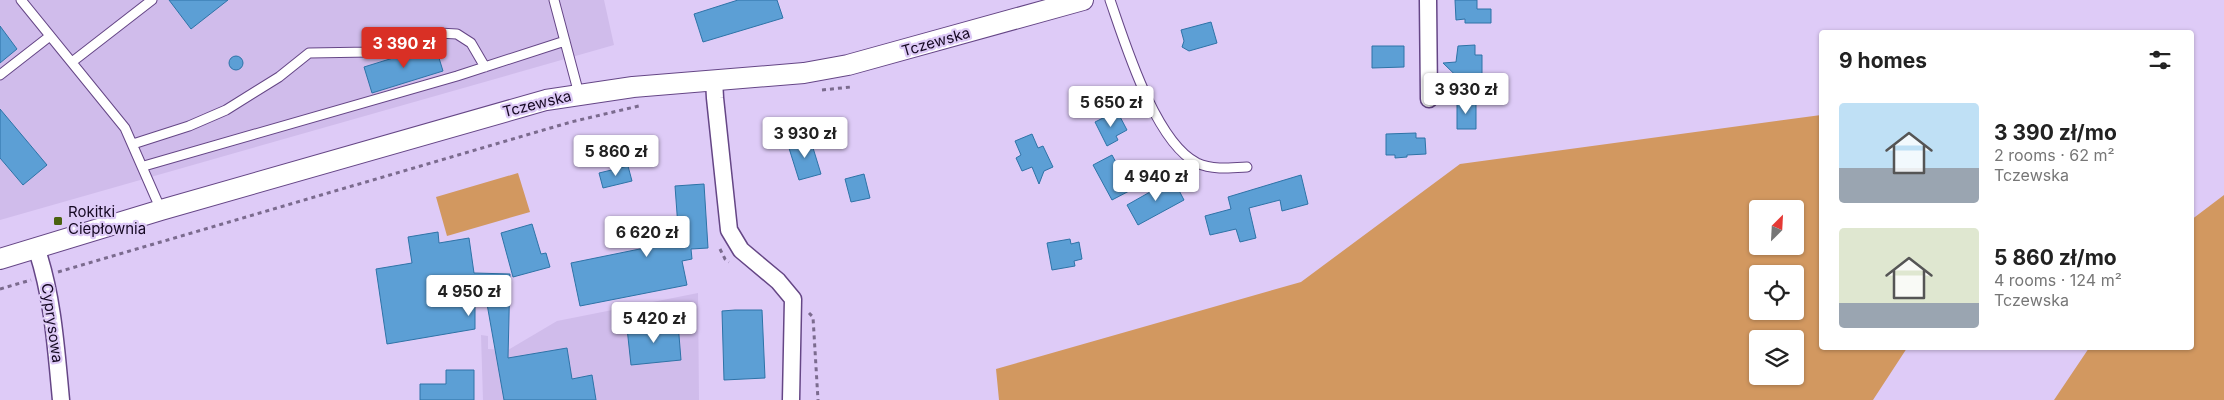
<!DOCTYPE html>
<html lang="en">
<head>
<meta charset="utf-8">
<style>
  :root { --surface:#fff; --page:#f2f2f2; --text:#222; --muted:#767676; --accent:#d93025 }
  body { margin:0; font-family:Inter,sans-serif; background:var(--page); color:var(--text); height:100vh; display:flex; flex-direction:column; font-size:19px; white-space:nowrap }
  * { box-sizing:border-box; margin:0 }
  p { font-size:16px; color:var(--muted) }
  .icon { flex:none; width:28px; height:28px; fill:none; stroke:currentColor; stroke-width:2; stroke-linecap:round; stroke-linejoin:round }
  .map { position:relative; flex:1; overflow:hidden }
  .details { position:absolute; left:1819px; top:30px; width:375px; height:320px; display:flex; flex-direction:column; background:var(--surface); border-radius:5px; box-shadow:0 1px 4px #0004 }
  .details>* { flex:none }
  .needle { width:32px; rotate:24deg }
  .buttons { position:absolute; left:1749px; top:200px; display:grid; gap:10px }
  .buttons a { display:grid; place-items:center; width:55px; height:55px; border-radius:5px; background:var(--surface); box-shadow:0 1px 4px #0004; font-size:25px }
  .price { position:absolute; translate:-50% -42px; padding:0 11px; border-radius:5px; background:#fff; color:#222; font-size:16px; line-height:32px; filter:drop-shadow(0 1px 2px #0008) }
  .price::after { content:''; position:absolute; left:50%; top:30px; width:15px; height:11px; margin-left:-8px; background:inherit; clip-path:polygon(0 0,100% 0,50% 100%) }
  .price.active { background:var(--accent); color:#fff }
  ul { padding:0; list-style:none }
  li { display:flex; align-items:center; gap:15px; height:125px; padding:0 20px }
  li span { display:grid; place-items:center; flex:none; width:140px; height:100px; border-radius:5px; color:#555 }
  li>.icon { margin-inline-start:auto }
  span .icon { width:60px; height:60px; fill:#fffc; stroke-width:1 }
  li b { font-size:21px }
  h2 { display:flex; justify-content:space-between; align-items:center; height:60px; padding:0 20px; font-size:21px }
  .map>svg:first-child { display:block }
  .built { fill:#d0bceb }
  .green { fill:#d29860; fill-rule:evenodd }
  .building { fill:#5c9fd5; stroke:#2e73a7 }
  .lines { fill:none; stroke-linecap:round; stroke-linejoin:round }
  .service-casing { stroke:#654686; stroke-width:11 }
  .minor-casing { stroke:#654686; stroke-width:19 }
  .tertiary-casing { stroke:#654686; stroke-width:22 }
  .path { stroke:#7b6b8e; stroke-width:3; stroke-dasharray:4 4; stroke-linecap:butt }
  .service { stroke:#fff; stroke-width:9 }
  .minor { stroke:#fff; stroke-width:16 }
  .tertiary { stroke:#fff; stroke-width:20 }
  .poi-dot { fill:#4a620f; stroke:#decbf7; stroke-width:2 }
  .labels { text-anchor:middle; stroke-width:4.5; stroke-linejoin:round; paint-order:stroke }
  .street-label { font-size:15px; fill:#160923; stroke:#decbf7 }
  .poi-label { font-size:15px; fill:#160923; stroke:#decbf7; text-anchor:start }
</style>
</head>
<body>
<div class="map">
<svg width="2224" height="400" viewBox="0 0 2224 400">
  <rect width="100%" height="100%" fill="#decbf7"/>
  <path class="built" d="M0,0H604L614,45L0,220Z
    M698,293L699,400H483L481,335L488,336V349L508,350L557,321Z"/>
  <path class="green" d="M1821,115V348H1907L1873,400H999L996,369L1301,282L1460,164ZM1758,209H1795V246H1758ZM1758,274H1795V311H1758ZM1758,339H1795V376H1758Z
    M518,173L530,212L447,236L436,197Z
    M2224,195V400H2054L2089,348H2191V220Z"/>
  <path class="building" d="M169,0H228L191,29Z
    M738,0H777L783,18L703,42L694,14Z
    M1455,0H1477V9H1491V23H1465V19L1456,20Z
    M1211,22L1217,43L1189,51L1182,47L1184,41L1181,30Z
    M0,26L17,49L0,63Z
    M435,45L443,71L372,93L364,67Z
    M1475,45V55H1482V77H1476V95L1443,63L1456,62L1458,46Z
    M1372,46H1404V67L1372,68Z
    M229 63a7 7 0 1 1 14 0a7 7 0 1 1-14 0Z
    M1457,101H1476V129H1457Z
    M0,109L47,165L23,185L0,158Z
    M1117,111L1127,130L1116,136L1118,140L1107,146L1095,122Z
    M1416,133V138H1425L1426,154L1407,155V157L1395,158V155H1386V134Z
    M1032,134L1038,148L1043,146L1053,167L1044,171L1039,184L1032,167L1022,171L1016,158L1021,155L1015,141Z
    M810,138L821,174L799,180L788,145Z
    M1112,155L1131,190L1112,200L1093,165Z
    M628,166L632,181L603,188L599,173Z
    M864,174L870,198L851,202L845,179Z
    M1301,175L1308,204L1282,211L1280,200L1249,208L1256,238L1240,242L1236,229L1210,235L1205,216L1231,209L1228,197Z
    M1173,179L1184,200L1138,225L1127,205Z
    M704,184L708,248L691,249L692,259L682,261L687,285L580,306L571,263L679,241L675,186Z
    M532,224L541,254L546,253L550,267L513,277L501,233Z
    M438,232L439,243L469,238L474,273L510,274L508,358L567,348L572,379L592,375L596,400H504L484,287L475,288V329L387,344L376,269L412,263L408,237Z
    M1070,239L1071,244L1079,242L1082,259L1074,261L1075,266L1052,270L1047,243Z
    M735,310H762L765,378L724,380L722,311Z
    M678,323L681,360L631,365L627,328Z
    M446,370H474V400H420V384H446Z"/>
  <g class="lines">
    <defs>
      <path id="service" d="M21,0L125,128L161,210
        M554,0L579,94
        M1110,0C1125,43 1155,142 1197,163C1212,170 1231,168 1247,167
        M72,62L152,0
        M0,75L50,36
        M133,144L189,126L226,110L279,77L309,53L370,52L439,33L457,34L471,43L485,67
        M144,166L457,76L565,41"/>
      <path id="minor" d="M1428,0L1429,99
        M714,80L715,98L729,230L741,250L778,281L793,299L791,400
        M36,247C53,297 56,348 61,400"/>
      <path id="tertiary" d="M0,259L161,210L546,100L633,87L804,73L848,65L1083,0"/>
    </defs>
    <use href="#service" class="service-casing"/>
    <use href="#minor" class="minor-casing"/>
    <use href="#tertiary" class="tertiary-casing"/>
    <path class="path" d="M822,90L851,87
      M720,249L725,259L729,262
      M58,272L571,122L639,106
      M0,289L31,280
      M809,313L813,317L818,400"/>
    <use href="#service" class="service"/>
    <use href="#minor" class="minor"/>
    <use href="#tertiary" class="tertiary"/>
  </g>
  <rect class="poi-dot" x="53" y="216" width="10" height="10" rx="2.5"/>
  <g class="labels">
    <g class="street-label">
      <text transform="translate(936 42) rotate(-16)" y="5">Tczewska</text>
      <text transform="translate(537 104) rotate(-14)" y="5">Tczewska</text>
      <text transform="translate(52 323) rotate(82)" y="5">Cyprysowa</text>
    </g>
    <g class="poi-label">
      <text x="68" y="217">Rokitki<tspan x="68" dy="17">Ciepłownia</tspan></text>
    </g>
  </g>
</svg>
<div class="buttons">
<a><svg class="needle" viewBox="-14 -14 28 28"><path d="M0-13l5 13h-10z" fill="#e53935"/><path d="M0 13l5-13h-10z" fill="#767676"/></svg></a>
<a><svg class="icon" aria-label="locate" viewBox="0 0 24 24"><circle cx="12" cy="12" r="6"/><path d="M12 2v4M12 18v4M2 12h4M18 12h4"/></svg></a>
<a><svg class="icon" aria-label="layers" viewBox="0 0 24 24"><path d="M12 4l9 5-9 5-9-5zM3 14l9 5 9-5"/></svg></a>
</div>
<b class="price active" style="left:404px;top:69px">3 390 zł</b>
<b class="price" style="left:1466px;top:115px">3 930 zł</b>
<b class="price" style="left:1111px;top:128px">5 650 zł</b>
<b class="price" style="left:805px;top:159px">3 930 zł</b>
<b class="price" style="left:616px;top:177px">5 860 zł</b>
<b class="price" style="left:1156px;top:202px">4 940 zł</b>
<b class="price" style="left:647px;top:258px">6 620 zł</b>
<b class="price" style="left:469px;top:317px">4 950 zł</b>
<b class="price" style="left:654px;top:344px">5 420 zł</b>
<section class="details">
<h2>9 homes<svg class="icon" aria-label="filters" viewBox="0 0 24 24"><path d="M4 7h16M4 17h16"/><circle cx="9" cy="7" r="2"/><circle cx="15" cy="17" r="2"/></svg></h2>
<ul>
<li><span style="background:linear-gradient(#bfe0f5 65%,#9aa5b1 0)"><svg class="icon" aria-label="home" viewBox="0 0 24 24"><path d="M3 11l9-7 9 7M6 9v11h12V9"/></svg></span><div><b>3 390 zł/mo</b><p>2 rooms · 62 m²</p><p>Tczewska</p></div></li>
<li><span style="background:linear-gradient(#dfe7d0 75%,#9aa5b1 0)"><svg class="icon" aria-label="home" viewBox="0 0 24 24"><path d="M3 11l9-7 9 7M6 9v11h12V9"/></svg></span><div><b>5 860 zł/mo</b><p>4 rooms · 124 m²</p><p>Tczewska</p></div></li>
</ul>
</section>
</div>
</body>
</html>
